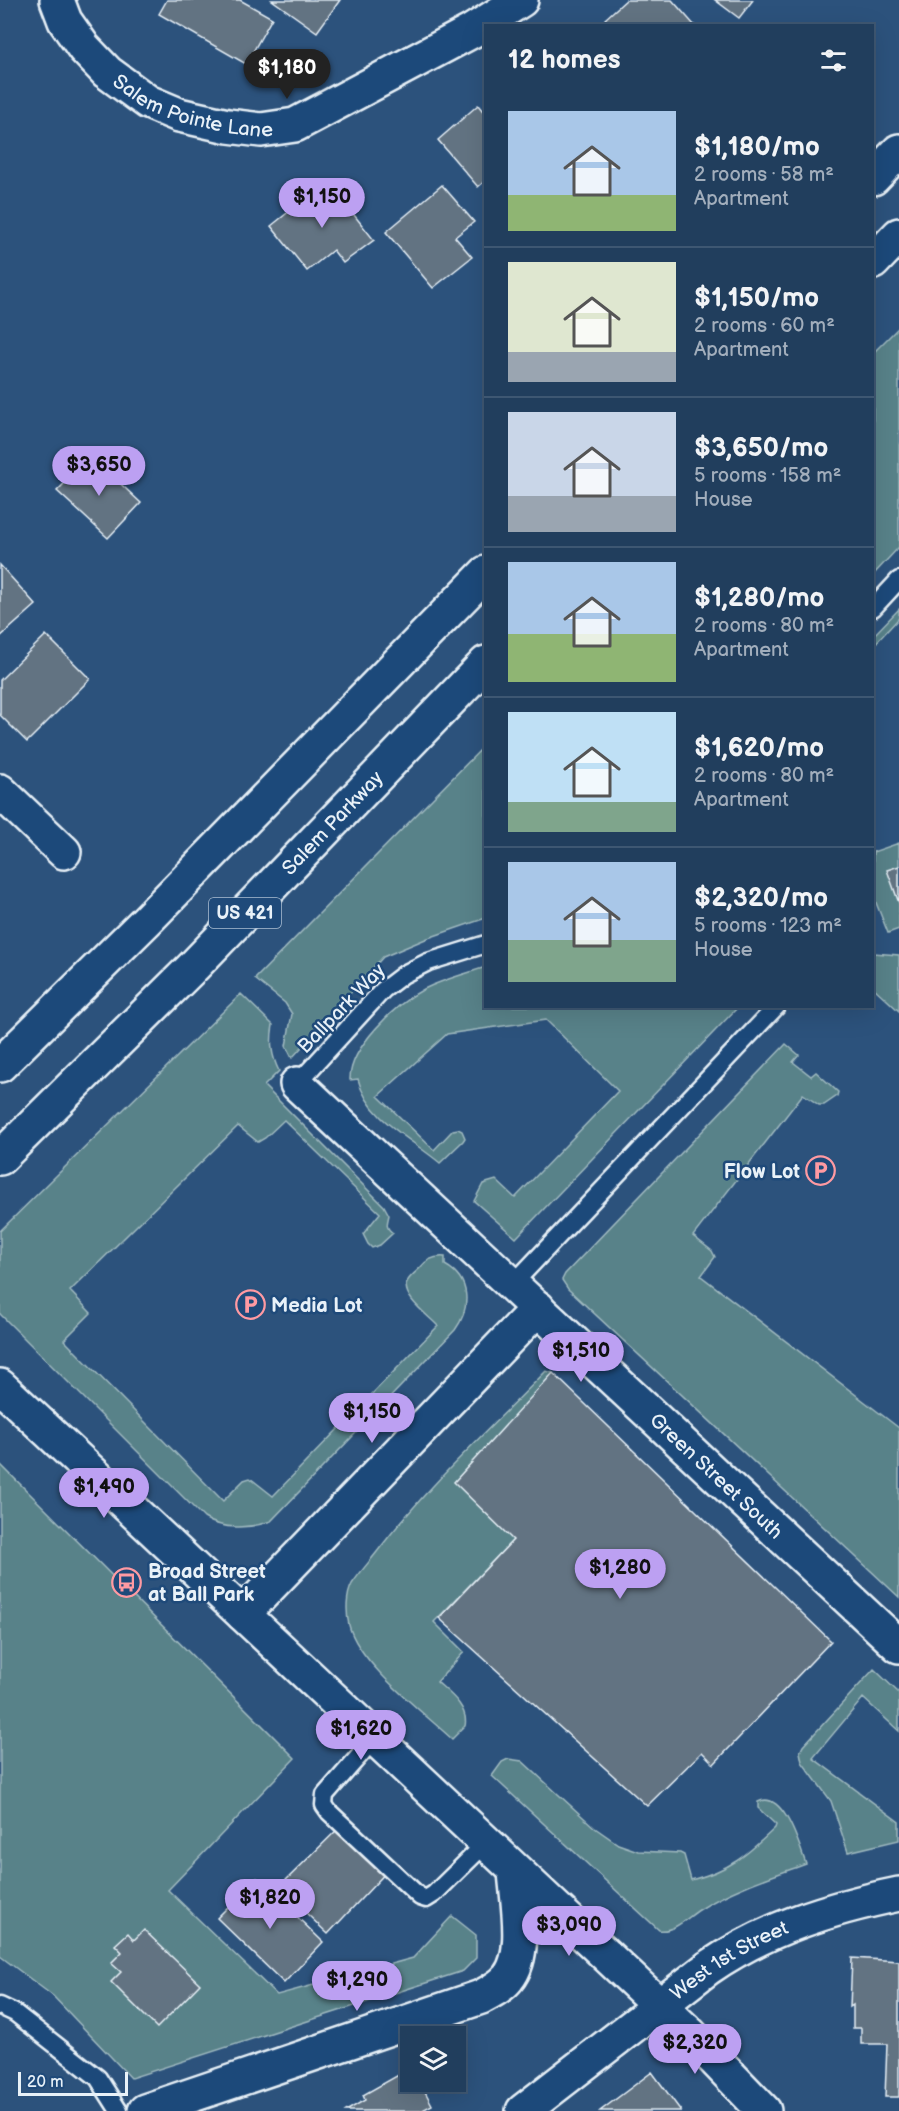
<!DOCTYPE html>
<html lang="en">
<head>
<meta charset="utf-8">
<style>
  :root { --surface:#213e5d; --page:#294563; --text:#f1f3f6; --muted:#a2aebc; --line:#3e5772; --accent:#bca0f2 }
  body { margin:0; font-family:"Balsamiq Sans",sans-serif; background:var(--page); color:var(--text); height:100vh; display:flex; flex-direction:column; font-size:22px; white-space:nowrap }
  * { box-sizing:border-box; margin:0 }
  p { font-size:20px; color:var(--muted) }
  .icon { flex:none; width:33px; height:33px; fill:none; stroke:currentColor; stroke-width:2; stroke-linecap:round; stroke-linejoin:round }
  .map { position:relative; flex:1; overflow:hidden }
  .panel { position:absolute; left:484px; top:24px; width:390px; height:984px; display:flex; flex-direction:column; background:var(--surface); border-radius:0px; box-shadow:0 6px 24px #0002,0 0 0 2px var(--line) }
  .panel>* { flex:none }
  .tools { position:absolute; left:400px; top:2026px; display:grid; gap:12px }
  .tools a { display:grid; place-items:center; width:66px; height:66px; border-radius:0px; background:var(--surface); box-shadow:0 6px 24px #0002,0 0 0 2px var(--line); font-size:30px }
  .scale { position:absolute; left:18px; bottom:15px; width:110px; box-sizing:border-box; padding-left:6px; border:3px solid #e8f1f8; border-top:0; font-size:16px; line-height:21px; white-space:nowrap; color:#e8f1f8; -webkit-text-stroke:4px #1f4a7a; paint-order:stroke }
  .price { position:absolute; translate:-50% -51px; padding:0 14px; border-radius:21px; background:var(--accent); color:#111; font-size:20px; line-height:39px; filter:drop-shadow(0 2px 3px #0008) }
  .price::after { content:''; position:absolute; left:50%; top:36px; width:18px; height:14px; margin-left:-9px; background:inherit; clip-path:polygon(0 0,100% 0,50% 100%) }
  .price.current { background:#222; color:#fff }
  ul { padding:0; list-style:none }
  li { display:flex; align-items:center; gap:18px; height:150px; padding:0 24px }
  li+li { border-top:2px solid var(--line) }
  li span { display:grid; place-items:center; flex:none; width:168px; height:120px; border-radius:0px; color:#555 }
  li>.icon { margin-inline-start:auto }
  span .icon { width:72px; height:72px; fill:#fffc; stroke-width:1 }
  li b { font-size:26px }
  h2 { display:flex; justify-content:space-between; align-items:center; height:72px; padding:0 24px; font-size:26px }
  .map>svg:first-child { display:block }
  .green { fill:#598289; stroke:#a0bac0; stroke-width:1.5 }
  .building { fill:#627382; stroke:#e8f1f8; stroke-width:1.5 }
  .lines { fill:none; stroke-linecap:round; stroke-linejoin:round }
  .lane-casing { stroke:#e8f1f8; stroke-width:21 }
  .street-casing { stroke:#e8f1f8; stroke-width:38 }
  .secondary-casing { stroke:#e8f1f8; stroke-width:38 }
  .primary-casing { stroke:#e8f1f8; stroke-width:38 }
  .highway-casing { stroke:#e8f1f8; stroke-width:38 }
  .lane { stroke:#1f4a7a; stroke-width:16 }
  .street { stroke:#1f4a7a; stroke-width:33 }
  .secondary { stroke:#1f4a7a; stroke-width:33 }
  .primary { stroke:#1f4a7a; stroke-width:33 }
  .highway { stroke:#1f4a7a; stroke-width:33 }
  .labels { text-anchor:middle; stroke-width:5; stroke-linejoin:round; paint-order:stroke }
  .shield { fill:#1f4a7a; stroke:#acbfd2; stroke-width:1.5 }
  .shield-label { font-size:18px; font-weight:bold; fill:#e8f1f8 }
  .street-label { font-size:20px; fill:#e8f1f8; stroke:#1f4a7a }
  .poi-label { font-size:20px; font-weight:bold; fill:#e8f1f8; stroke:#1f4a7a; text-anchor:start }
</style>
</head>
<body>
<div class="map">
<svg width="899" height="2111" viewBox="0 0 899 2111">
  <rect width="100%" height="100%" fill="#2c527c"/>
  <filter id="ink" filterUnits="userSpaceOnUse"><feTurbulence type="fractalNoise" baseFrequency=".0167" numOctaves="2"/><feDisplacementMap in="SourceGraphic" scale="12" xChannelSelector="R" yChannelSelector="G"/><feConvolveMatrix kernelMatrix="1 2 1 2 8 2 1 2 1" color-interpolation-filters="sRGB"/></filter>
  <g filter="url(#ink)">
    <path class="green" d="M899,327V547L873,575V353Z
      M899,609V618L873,646V636Z
      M486,744V918L428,938L383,957L292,1058L286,1046L292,1014L285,1003L255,979Z
      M899,843V929L888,933L873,895V852Z
      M873,953L899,955V1011L873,987Z
      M486,967V1006L738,1007L516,1238L474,1201L483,1184L496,1180L515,1198L618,1091L546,1020L447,1034L378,1096L434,1150L453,1130L458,1129L462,1131L465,1138L463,1141L440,1163C410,1138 368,1119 358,1079L350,1080C349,1048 396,1004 424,989C444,979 465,974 486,967Z
      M241,994L273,1025C270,1042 271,1055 279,1071L264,1086L384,1206L389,1215C387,1224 385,1227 393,1233L380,1245L372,1248L368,1244L363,1234L380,1213L284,1120L265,1138L258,1142L238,1126L70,1291L91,1313L64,1340L223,1501L244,1480L250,1478L273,1496L438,1326C429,1316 401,1297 407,1282C410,1276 416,1272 420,1268C426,1260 435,1256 445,1257V1265C471,1279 471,1308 455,1330L271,1521C250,1529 223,1530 204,1518L0,1314V1231Z
      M786,1044L799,1055L793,1062L811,1076L816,1072L838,1092L837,1096L824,1105H819L803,1094L693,1236L712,1251L715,1257L701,1276L899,1428V1597L568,1289L562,1280L565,1274Z
      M546,1371L553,1373L513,1540L434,1622L464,1652L437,1682C449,1693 469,1707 465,1726L452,1739C423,1712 358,1663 349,1625C346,1613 346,1595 352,1584C360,1572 371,1560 380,1548C429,1484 490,1429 546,1371Z
      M0,1464L295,1758L168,1890L277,1995L413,1958L452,1916L476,1935V1958L463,1971L131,2078L53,1996L0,1956Z
      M874,1669L899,1693V1731L863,1698L813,1758L899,1822V1840L848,1852L831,1801L802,1762L800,1752L803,1746Z
      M508,1759L522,1761L595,1828L618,1844L638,1851L680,1853L684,1855L691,1880C730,1870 746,1856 775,1828L776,1825L758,1808V1802C784,1789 800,1848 806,1864C770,1877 732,1889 699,1910C688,1917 673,1933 659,1930L492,1776L502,1762Z"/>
    <path class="building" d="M167,0H240L272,18L246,64L159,14Z
      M272,0H340L317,32Z
      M626,0H672L695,26H610L605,19Z
      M715,0H753L739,18Z
      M478,105L486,115V180L478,187L438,140Z
      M327,181L374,240L343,263L333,250L307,271L271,226Z
      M442,185L474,222L455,237L472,257L433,288L386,232Z
      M91,456L141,503L108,538L57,491Z
      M0,565L36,605L0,637Z
      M46,635L90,679L27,742L0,715V680Z
      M899,866V903L887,870Z
      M553,1373L831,1641L714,1764L702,1752L647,1806L439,1618L513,1540L454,1482Z
      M346,1821L393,1865L328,1934L279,1887Z
      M257,1878L323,1942L284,1983L217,1918Z
      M144,1930L200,1984L157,2028L111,1982L121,1972L111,1963L122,1952L115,1945L128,1933L134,1940Z
      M852,1958L899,1961V2097H885L887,2044H861V2028H853V2005L850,2007Z
      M411,2068V2082H420L432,2105L421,2111H346L365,2100L363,2095Z
      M652,2072L681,2111H600Z"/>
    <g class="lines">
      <defs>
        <path id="lane" d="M873,608L899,580
          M297,1084L383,990L404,974L428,962L486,944
          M512,1285L777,1006
          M374,1739L325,1795L324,1805L329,1812L420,1897L426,1899L434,1894L486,1843
          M0,2006L15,2013L98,2078L119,2111"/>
        <g id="street">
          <path id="s1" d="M57,0L65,21L84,48L107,72L148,102L179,115L228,126L261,130L295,125L472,31L521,0"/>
          <path d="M0,791L64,852"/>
          <path id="s2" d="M297,1084L899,1646"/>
          <path d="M243,1614L538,1308"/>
          <path d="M145,2111L481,1997C490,1992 501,1987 508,1978C528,1954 517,1901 515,1871"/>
        </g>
        <path id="secondary" d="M0,1386L689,2033L764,2111"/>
        <g id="primary">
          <path id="s3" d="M523,2111L708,1968C766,1928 831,1908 899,1894"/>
        </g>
        <g id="highway">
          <path d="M873,178L899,151"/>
          <path d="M873,262L899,235"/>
          <path d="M0,1065L147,920L486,573"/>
          <path id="s4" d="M0,1158L194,966L486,663"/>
        </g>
      </defs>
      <use href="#lane" class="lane-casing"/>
      <use href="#street" class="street-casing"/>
      <use href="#secondary" class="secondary-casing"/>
      <use href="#primary" class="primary-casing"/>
      <use href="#highway" class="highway-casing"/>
      <use href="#lane" class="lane"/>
      <use href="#street" class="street"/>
      <use href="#secondary" class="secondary"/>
      <use href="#primary" class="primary"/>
      <use href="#highway" class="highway"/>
    </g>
  </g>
  <defs>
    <symbol id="parking-ring" viewBox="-11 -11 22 22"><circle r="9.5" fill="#1f4a7a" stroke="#ff9aa2" stroke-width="1.5"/><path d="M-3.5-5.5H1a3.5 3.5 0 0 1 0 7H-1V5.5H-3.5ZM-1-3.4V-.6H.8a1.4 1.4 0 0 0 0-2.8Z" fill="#ff9aa2"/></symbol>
    <symbol id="bus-ring" viewBox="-11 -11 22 22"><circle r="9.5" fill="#1f4a7a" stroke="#ff9aa2" stroke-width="1.5"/><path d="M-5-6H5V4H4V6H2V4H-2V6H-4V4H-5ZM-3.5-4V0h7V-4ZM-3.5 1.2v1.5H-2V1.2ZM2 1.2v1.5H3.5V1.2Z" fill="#ff9aa2"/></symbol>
  </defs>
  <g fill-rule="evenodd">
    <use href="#parking-ring" x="804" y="1154" width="33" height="33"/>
    <use href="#parking-ring" x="234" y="1288" width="33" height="33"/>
    <use href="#bus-ring" x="110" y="1566" width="33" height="33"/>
  </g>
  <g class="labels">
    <rect class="shield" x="209" y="898" width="72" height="30" rx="4.5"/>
    <g class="shield-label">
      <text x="245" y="919">US 421</text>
    </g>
    <g class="street-label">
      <text dy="7" stroke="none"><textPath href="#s1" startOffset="184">Salem Pointe Lane</textPath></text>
      <text dy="7" stroke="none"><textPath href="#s4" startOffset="472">Salem Parkway</textPath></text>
      <text transform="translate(341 1008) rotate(-46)" y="7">Ballpark Way</text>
      <text dy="7" stroke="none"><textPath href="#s2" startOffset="574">Green Street South</textPath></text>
      <text dy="7" stroke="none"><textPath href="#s3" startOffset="256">West 1st Street</textPath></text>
    </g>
    <g class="poi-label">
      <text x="800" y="1178" text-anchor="end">Flow Lot</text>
      <text x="271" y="1312">Media Lot</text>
      <text x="148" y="1578">Broad Street<tspan x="148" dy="23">at Ball Park</tspan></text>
    </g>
  </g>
</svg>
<div class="tools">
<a><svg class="icon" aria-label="layers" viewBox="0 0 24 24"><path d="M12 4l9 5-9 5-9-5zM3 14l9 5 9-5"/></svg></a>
</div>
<div class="scale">20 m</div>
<b class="price current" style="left:287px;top:100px">$1,180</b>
<b class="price" style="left:322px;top:229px">$1,150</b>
<b class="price" style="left:99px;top:497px">$3,650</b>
<b class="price" style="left:581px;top:1383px">$1,510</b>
<b class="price" style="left:372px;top:1444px">$1,150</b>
<b class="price" style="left:104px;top:1519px">$1,490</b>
<b class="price" style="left:620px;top:1600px">$1,280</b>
<b class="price" style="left:361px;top:1761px">$1,620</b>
<b class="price" style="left:270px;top:1930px">$1,820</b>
<b class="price" style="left:569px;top:1957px">$3,090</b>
<b class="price" style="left:357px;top:2012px">$1,290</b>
<b class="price" style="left:695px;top:2075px">$2,320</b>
<section class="panel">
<h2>12 homes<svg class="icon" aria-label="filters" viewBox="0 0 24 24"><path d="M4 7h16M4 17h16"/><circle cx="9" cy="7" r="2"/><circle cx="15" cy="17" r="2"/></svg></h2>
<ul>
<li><span style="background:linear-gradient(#a9c7e8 70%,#8fb573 0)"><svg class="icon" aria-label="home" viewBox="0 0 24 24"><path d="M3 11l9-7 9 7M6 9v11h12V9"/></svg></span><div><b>$1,180/mo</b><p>2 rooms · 58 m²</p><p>Apartment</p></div></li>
<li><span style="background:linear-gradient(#dfe7d0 75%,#9aa5b1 0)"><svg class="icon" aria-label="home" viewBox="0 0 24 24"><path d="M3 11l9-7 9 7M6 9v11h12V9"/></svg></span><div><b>$1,150/mo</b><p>2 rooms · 60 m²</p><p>Apartment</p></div></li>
<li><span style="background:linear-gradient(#c9d6e8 70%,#9aa5b1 0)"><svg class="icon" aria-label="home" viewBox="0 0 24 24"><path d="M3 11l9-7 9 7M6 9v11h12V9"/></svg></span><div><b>$3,650/mo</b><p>5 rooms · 158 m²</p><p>House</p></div></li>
<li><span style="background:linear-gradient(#a9c7e8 60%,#8fb573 0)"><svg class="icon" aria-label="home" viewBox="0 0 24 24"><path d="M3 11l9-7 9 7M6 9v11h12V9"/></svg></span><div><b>$1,280/mo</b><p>2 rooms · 80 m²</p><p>Apartment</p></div></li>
<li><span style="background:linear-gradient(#bfe0f5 75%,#7fa58c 0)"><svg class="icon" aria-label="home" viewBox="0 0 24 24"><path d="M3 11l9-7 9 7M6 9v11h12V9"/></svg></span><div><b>$1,620/mo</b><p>2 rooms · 80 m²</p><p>Apartment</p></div></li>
<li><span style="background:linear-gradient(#a9c7e8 65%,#7fa58c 0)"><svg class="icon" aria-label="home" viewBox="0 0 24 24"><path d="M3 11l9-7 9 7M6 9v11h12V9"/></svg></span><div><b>$2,320/mo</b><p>5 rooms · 123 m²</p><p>House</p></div></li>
</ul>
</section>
</div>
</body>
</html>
